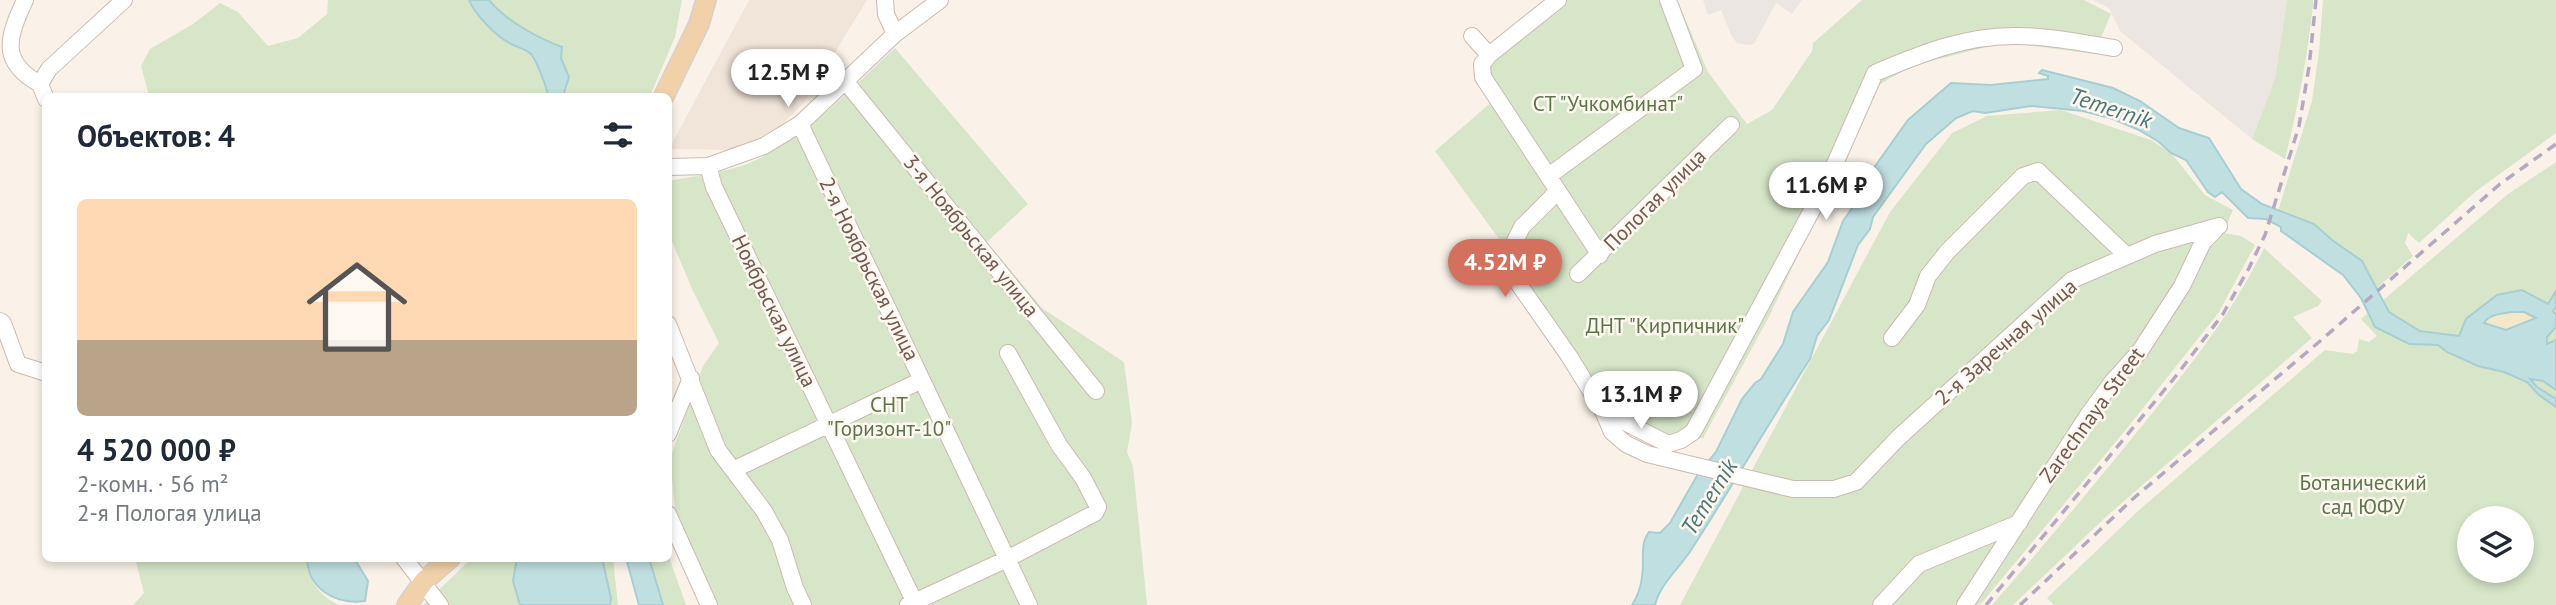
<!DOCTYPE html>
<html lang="ru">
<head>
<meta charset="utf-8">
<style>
  :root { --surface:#fff; --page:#f6f6f7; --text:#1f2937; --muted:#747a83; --accent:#d4705e }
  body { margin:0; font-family:"PT Sans",sans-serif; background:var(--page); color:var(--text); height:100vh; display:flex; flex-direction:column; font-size:26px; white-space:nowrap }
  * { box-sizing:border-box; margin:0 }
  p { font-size:23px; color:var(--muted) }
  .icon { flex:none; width:38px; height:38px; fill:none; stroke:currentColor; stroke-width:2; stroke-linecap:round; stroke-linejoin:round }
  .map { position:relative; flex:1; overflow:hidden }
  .side { position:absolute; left:42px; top:93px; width:630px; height:469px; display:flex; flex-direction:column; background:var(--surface); border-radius:10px; box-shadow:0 4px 10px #0003 }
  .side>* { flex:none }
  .controls { position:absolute; left:2457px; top:506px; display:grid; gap:14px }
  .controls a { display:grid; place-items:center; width:77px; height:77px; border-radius:50%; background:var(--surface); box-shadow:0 4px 10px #0003; font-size:35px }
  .price { position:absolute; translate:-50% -60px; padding:0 16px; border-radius:24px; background:#fff; color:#222; font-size:23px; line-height:46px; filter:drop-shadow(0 2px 4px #0008) }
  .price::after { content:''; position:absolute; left:50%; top:42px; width:21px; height:16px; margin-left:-10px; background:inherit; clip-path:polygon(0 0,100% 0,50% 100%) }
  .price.on { background:var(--accent); color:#fff }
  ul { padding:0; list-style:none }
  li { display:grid; align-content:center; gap:14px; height:371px; padding:0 35px }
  li span { display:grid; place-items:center; height:217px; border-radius:10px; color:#555 }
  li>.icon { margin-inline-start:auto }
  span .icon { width:126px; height:126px; fill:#fffc; stroke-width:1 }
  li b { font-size:30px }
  h2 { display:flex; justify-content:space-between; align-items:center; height:84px; padding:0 35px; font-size:30px }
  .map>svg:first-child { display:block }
  .residential { fill:#f1e4d9 }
  .industrial { fill:#ebe6e2 }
  .green { fill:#d7e6c9; fill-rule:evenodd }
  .sand { fill:#f5e8c8 }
  .water { fill:#c0dfe1; stroke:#a7ced2; stroke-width:2; fill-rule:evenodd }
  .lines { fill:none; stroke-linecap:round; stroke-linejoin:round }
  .minor-casing { stroke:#cbbab0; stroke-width:18 }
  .major-casing { stroke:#d7d1ce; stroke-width:22 }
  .minor { stroke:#fff; stroke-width:16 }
  .major { stroke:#f0d1aa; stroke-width:19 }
  .rail { stroke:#b5a8c3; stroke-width:3.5; stroke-dasharray:10 7; stroke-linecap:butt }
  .labels { text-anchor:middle; stroke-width:5; stroke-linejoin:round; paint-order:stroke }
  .park-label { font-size:21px; fill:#5a764a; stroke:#fdf7ef }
  .street-label { font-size:21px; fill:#715950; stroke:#fdf7ef }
  .water-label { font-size:23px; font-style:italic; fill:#49767b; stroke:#fdf7ef }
</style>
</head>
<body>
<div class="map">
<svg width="2556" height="605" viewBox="0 0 2556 605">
  <rect width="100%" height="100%" fill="#faf2e9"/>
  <path class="residential" d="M749,0H867L804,103L779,127L736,150L669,149Z"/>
  <path class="industrial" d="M1703,0H1802L1792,14L1776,3L1754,44L1746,45L1737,43L1732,37L1721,10L1708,15Z
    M2093,0H2287L2275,79L2252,139L2120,31L2109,8Z"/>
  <path class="green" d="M328,0H469C475,15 497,37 511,44C517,47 527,50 531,54C537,61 547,88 548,96H149L141,66L150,49L193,24L220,3L238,12L268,46L298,38L327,14Z
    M489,0H682L675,37L650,96H563L569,77L557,46L539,39L508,19Z
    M1563,0H1677L1708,72L1747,124L1772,110L1812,51L1813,43L1862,0H2084L2111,14L2094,54L2005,42L1912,66L1877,86L1770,315L1703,438L1663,444L1645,421L1597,383L1563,334L1504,262L1510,254L1435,151L1495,99L1475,66Z
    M2287,0H2313V5C2307,58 2298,108 2285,159L2252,139L2275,79Z
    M2323,0H2556V133L2475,192L2419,243L2408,233L2405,243L2413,256L2376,289L2361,261L2332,240L2314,224L2278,211L2312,101L2319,51Z
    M895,48L1028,204L987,242L1042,308L1124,362L1132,423L1127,452L1133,466L1147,605H713L676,518L670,459L703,366L719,343L692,289L669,234L668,181C694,176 723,173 747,164C803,141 851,88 895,48Z
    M2061,110L2151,140L2171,153L2205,195L2233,210L2223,233L2241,236L2255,245L2219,312L2128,427L1980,605H1680L1890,212L1952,133L1987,116Z
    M2556,162V605H2054L2047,598L2138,511L2325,350L2353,354L2357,351L2359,339L2369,342L2377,336L2361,319L2368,313L2375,327L2399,319L2389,312L2382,301L2508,194ZM2469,518H2522V570H2469Z
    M2264,248L2322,301L2318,306L2293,317L2312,338L2108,515L2013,605H1992C2046,543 2098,480 2150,416C2193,362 2233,312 2264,248Z
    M669,557L686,605H663L649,558Z
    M135,558H307C308,580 319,596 339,605H133L144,593Z
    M472,558H613L618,605H423Z"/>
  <path class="sand" d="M2511,312H2524L2538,318L2506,330L2484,323C2489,314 2501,314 2511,312Z"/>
  <path class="water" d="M469,0H489C506,21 538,38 562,47L561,58L569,77L563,96H548C547,88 537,61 531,54C527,50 517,47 511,44C497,37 475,15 469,0Z
    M2042,70L2113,88L2140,101L2179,128L2209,138L2241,189L2262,204L2314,224L2332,240L2362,261L2389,312L2420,331L2459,336L2466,319L2497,295L2522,290L2548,304L2556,291V307L2553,311L2556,315V327L2547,337V344L2556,340V390L2543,381L2530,379L2537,387L2556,399V407L2539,395L2527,382L2504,372L2478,366L2447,352L2438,345L2409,344L2375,327L2361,298L2343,275L2281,231V227L2266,219L2248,218L2222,192L2215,197L2208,192L2186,160L2171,153L2159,142L2139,130L2113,119L2083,111L2031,106L1985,113L1973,111L1956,118L1926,144L1873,217L1870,229L1858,245L1829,320L1817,336L1810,359C1770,421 1733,485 1693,547C1681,567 1660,583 1655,605H1632C1637,597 1641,587 1642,577C1645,561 1639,545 1649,532L1660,533L1670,523L1698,474L1716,452L1742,399L1755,383L1761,379L1783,344L1793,312L1828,262L1843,221L1855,204L1861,186L1908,120L1951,83L1991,85L2048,79V76L2039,73ZM2511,312H2524L2536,318L2506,330L2484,323C2489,314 2501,314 2511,312Z
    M307,558H354L368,581L365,601C334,605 308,588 307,558Z
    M517,558H602L611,598L610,605H520L513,581Z
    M626,558H649L663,605H639Z"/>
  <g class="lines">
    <defs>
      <path id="minor" d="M25,0C7,39 0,62 40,84
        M885,0L886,14L895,34
        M1558,0L1489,55L1482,64L1483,77L1600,255
        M1472,36L1489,55
        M846,82L1096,391
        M46,99L40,84L49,69L124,0
        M800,124L1029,605
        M708,166L714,187L916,605
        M668,167L708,166L764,146L800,124L895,34L940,0
        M1550,175L1694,69L1668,0
        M1558,191L1522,227L1504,263L1569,356L1603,411L1612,432L1626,444L1647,454L1793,489H1834L1856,482L1898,438L2072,280L2155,244L2219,226
        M1578,274L1731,125
        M0,321L3,323L18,364L46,373
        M668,324L718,450L764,511L780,540L795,588L803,605
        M1892,338L1917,305L1928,276L1947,252L2023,176L2038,171L2127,256
        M1603,411L1668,444L1681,440L1693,432L1826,184L1875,73C1920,54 1966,35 2017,36C2049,36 2082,43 2114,48
        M668,434L691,378
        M733,470L922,380
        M668,514L709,605
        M404,558L440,605
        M908,605L1007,559L1095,513L1098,507L1083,478L1059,445L1008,353
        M1881,605L1919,564L2019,523
        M1965,605L2088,415L2113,381L2140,351L2182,286L2203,242L2215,230"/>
      <path id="major" d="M664,96L699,24L706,0
        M407,605L424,581L450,558"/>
    </defs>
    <use href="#minor" class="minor-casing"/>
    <use href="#major" class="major-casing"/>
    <use href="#minor" class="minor"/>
    <use href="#major" class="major"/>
    <path class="rail" d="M1986,605L2176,376L2223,314L2249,268L2265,235L2299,126L2309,67L2316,0
      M2020,605L2135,497L2319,342L2500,184L2556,144"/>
  </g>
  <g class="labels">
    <g class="park-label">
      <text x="1608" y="111">СТ "Учкомбинат"</text>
      <text x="1665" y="333">ДНТ "Кирпичник"</text>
      <text x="889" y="412">СНТ<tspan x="889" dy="24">"Горизонт-10"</tspan></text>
      <text x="2363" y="490">Ботанический<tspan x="2363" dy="24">сад ЮФУ</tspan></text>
    </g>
    <g class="street-label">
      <text transform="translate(1655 200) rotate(-45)" y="7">Пологая улица</text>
      <text transform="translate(971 236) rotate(51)" y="7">3-я Ноябрьская улица</text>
      <text transform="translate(869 269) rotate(64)" y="7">2-я Ноябрьская улица</text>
      <text transform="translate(774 311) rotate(64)" y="7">Ноябрьская улица</text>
      <text transform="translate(2006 342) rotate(-41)" y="7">2-я Заречная улица</text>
      <text transform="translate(2092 415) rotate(-54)" y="7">Zarechnaya Street</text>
    </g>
    <g class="water-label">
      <text transform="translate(2111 108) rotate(18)" y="8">Temernik</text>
      <text transform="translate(1709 497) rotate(-58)" y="8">Temernik</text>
    </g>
  </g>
</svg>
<div class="controls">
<a><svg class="icon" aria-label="layers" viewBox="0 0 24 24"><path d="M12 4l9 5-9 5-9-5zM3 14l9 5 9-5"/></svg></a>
</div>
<b class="price" style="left:788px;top:109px">12.5M ₽</b>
<b class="price" style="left:1826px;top:222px">11.6M ₽</b>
<b class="price on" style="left:1505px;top:299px">4.52M ₽</b>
<b class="price" style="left:1641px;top:431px">13.1M ₽</b>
<section class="side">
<h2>Объектов: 4<svg class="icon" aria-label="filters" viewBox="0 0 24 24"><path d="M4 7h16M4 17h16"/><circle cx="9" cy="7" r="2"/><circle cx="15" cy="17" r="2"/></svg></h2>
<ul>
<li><span style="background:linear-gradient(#ffd9b3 65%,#b9a48a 0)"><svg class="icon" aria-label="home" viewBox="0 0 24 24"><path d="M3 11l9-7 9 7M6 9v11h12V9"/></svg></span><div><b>4 520 000 ₽</b><p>2-комн. · 56 m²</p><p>2-я Пологая улица</p></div></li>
</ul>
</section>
</div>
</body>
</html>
